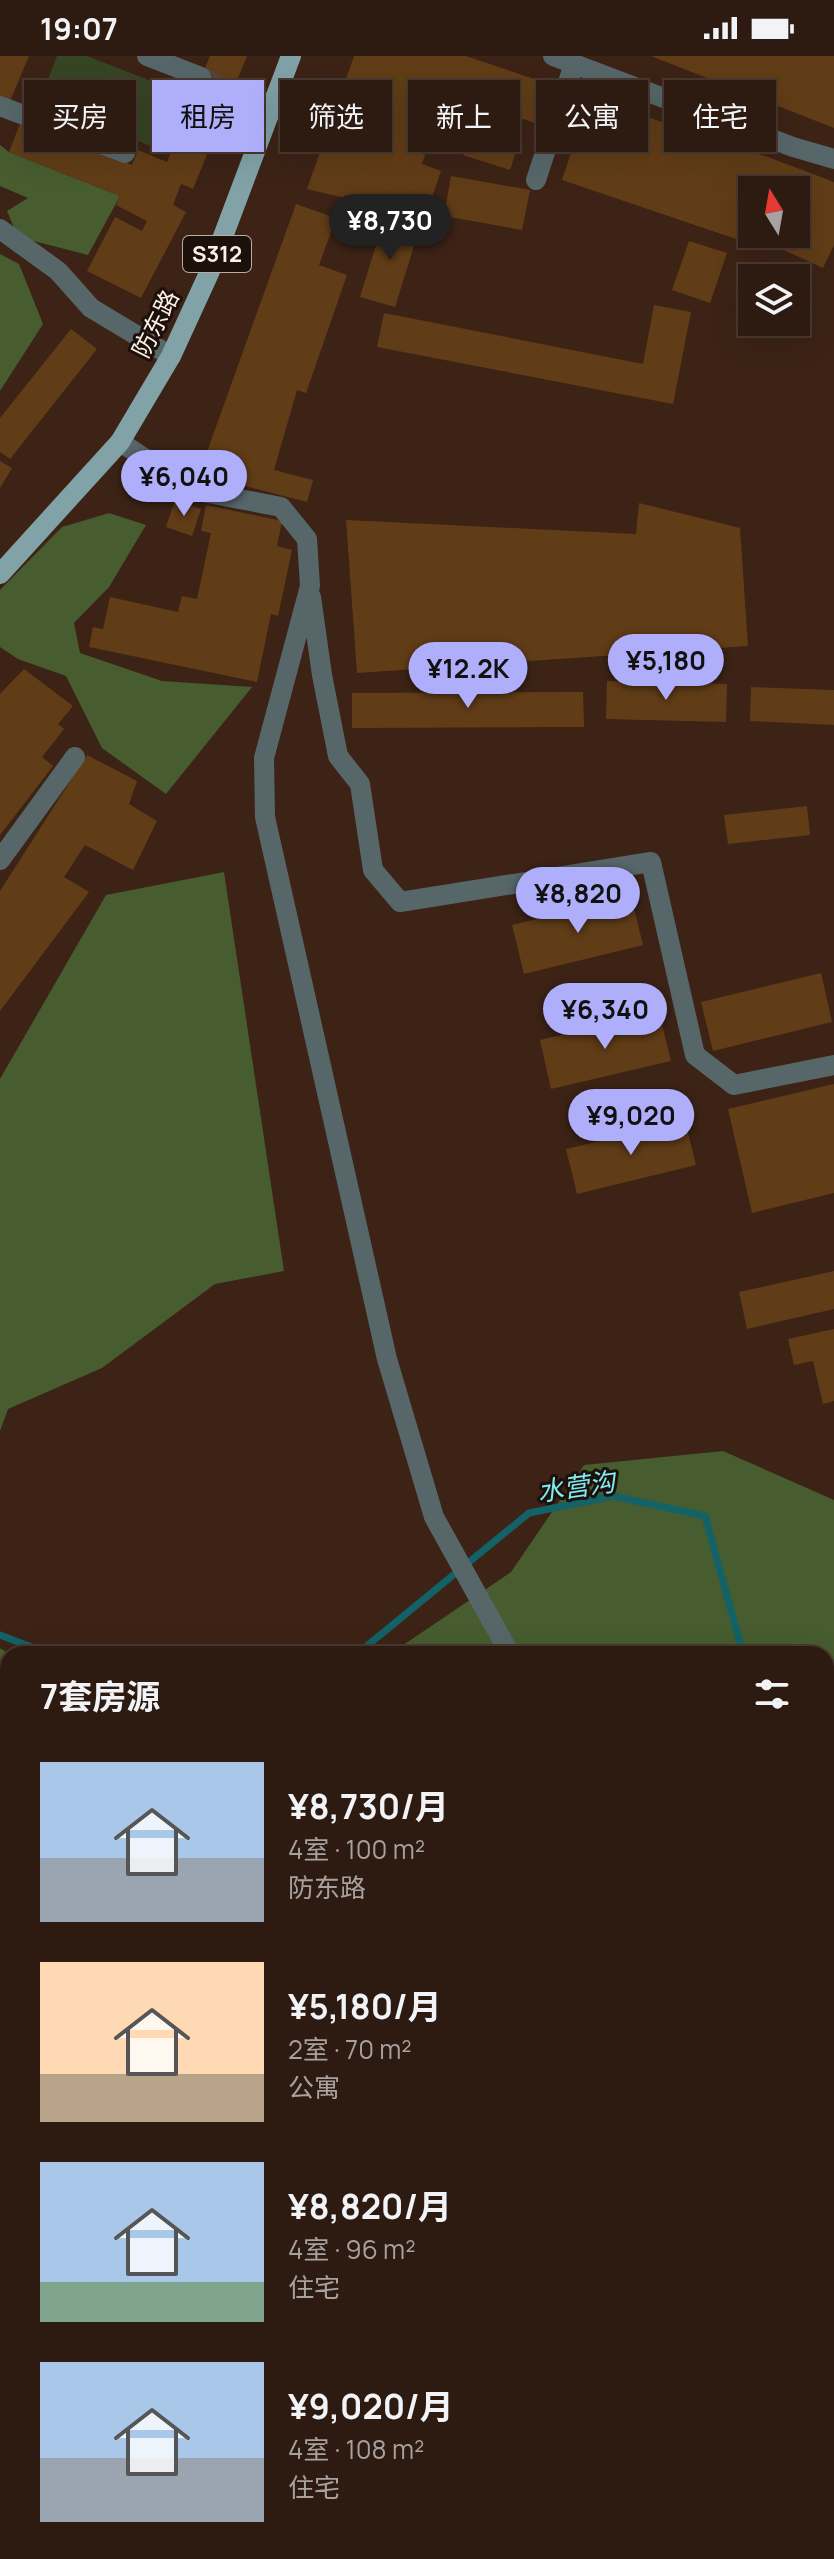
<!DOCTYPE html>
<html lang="zh">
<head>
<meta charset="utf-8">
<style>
  :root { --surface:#2d1a10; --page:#352319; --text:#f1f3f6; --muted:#a7a19f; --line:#483830; --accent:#afaefa }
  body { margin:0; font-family:Manrope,"Noto Sans SC",sans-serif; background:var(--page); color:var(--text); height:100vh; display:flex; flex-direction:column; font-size:30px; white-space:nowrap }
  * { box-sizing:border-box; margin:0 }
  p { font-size:26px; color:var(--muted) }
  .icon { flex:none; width:44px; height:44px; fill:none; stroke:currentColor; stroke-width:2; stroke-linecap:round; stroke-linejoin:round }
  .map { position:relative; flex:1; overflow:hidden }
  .drawer { position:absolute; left:0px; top:1590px; width:834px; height:914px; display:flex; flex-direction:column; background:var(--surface); border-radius:24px 24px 0 0; box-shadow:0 8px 32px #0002,0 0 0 2px var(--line) }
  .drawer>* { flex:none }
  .top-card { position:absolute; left:24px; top:24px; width:786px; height:72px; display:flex; gap:16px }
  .needle { width:52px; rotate:349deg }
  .tools { position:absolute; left:738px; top:120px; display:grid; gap:16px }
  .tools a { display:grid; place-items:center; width:72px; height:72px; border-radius:0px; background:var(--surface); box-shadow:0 8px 32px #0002,0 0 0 2px var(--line); font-size:40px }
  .price { position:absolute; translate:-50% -68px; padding:0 18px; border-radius:28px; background:var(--accent); color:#111; font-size:26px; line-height:52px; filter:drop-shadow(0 2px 4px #0008) }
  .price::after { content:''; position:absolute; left:50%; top:48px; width:24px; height:18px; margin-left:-12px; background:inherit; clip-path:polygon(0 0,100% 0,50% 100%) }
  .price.on { background:#222; color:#fff }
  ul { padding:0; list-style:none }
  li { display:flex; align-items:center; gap:24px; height:200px; padding:0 40px }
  li span { display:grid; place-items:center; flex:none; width:224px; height:160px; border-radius:0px; color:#555 }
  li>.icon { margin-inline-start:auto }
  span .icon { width:96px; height:96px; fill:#fffc; stroke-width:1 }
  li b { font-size:34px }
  h2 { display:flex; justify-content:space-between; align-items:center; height:96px; padding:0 40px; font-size:34px }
  .pill { padding:0 28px; border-radius:0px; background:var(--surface); box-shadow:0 8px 32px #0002,0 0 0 2px var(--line); font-size:28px; line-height:72px }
  .pill.on { background:var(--accent); color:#111 }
  .status { display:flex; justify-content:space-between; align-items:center; height:56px; padding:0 40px; background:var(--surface); direction:ltr }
  .status svg { height:22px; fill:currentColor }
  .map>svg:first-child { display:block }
  .green { fill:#364524 }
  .forest { fill:#475c2f }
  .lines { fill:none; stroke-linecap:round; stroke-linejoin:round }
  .stream { stroke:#126268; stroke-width:7 }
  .building { fill:#613d17 }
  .minor-tunnel { stroke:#594236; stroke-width:20; stroke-dasharray:20 10; stroke-linecap:butt }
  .minor { stroke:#576769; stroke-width:20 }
  .major { stroke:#81a3a8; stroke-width:20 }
  .labels { text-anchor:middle; stroke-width:6; stroke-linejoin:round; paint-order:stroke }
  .shield { fill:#1b100a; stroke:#b9aca5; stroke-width:2 }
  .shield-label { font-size:22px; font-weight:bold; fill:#fdefe8 }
  .street-label { font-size:24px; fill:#fdefe8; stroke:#1b100a }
  .water-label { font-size:26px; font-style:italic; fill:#7fedf6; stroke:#1b100a }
</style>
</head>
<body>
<div class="status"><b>19:07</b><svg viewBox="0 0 49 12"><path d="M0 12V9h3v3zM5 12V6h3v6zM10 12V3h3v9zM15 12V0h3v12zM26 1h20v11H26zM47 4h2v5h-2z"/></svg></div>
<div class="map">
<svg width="834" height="2503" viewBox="0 0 834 2503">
  <rect width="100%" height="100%" fill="#3c2316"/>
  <path class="green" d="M57,0H87L179,36L156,92L39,47Z"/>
  <path class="forest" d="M0,89L9,96L120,140L88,199L18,181L7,155L28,142L0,130Z
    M0,198L19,208L43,268L0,335Z
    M109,457L146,469L109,531L74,567L80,597L162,625L252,631L166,738L102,692L66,620L18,603L0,591V534L62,471Z
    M224,816L284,1215L215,1228L102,1312L8,1353L0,1375V1023L106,839Z
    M723,1395L834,1444V1674L826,1678V1598H591L587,1589L483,1598H390L511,1516L584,1409Z
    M0,1592L9,1598L8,2496H539L532,2503H0Z"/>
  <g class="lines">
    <path class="stream" d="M0,1579L50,1598
      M357,1598L529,1457L613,1440L705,1460L743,1598
      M826,1641L834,1638"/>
  </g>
  <path class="building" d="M0,0H29L10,45L0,41Z
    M210,0H247L193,133L181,128L173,149L186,156L141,242L87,215L115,161L142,175L147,165L116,149L120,140L9,96L21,65L132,109L138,94L167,106Z
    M354,0H466L549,28L535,67L444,37L422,108L441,115L425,161L307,133Z
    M651,0H834V72Z
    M581,39L768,101L834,126V189L823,212L749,178H796V134H752V158L749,157L739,184L562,124L576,81L568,78Z
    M475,63L522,78L510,114L463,99Z
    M451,120L530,134L522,174L444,160Z
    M296,148L336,162L319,209L347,219L306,337L297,334L274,414L313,424L307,446L199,418Z
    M385,160L420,171L395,251L360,241Z
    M689,185L727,197L710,247L672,234Z
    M654,249L691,256L673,348L377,291L384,257L643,308Z
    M71,273L97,293L10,403L0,396V362Z
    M0,405L12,412L0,432Z
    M175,444L201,453L192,480L166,471Z
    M639,447L740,472L748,590L357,617L346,464L636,478Z
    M206,449L282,465L277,490L292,494L278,560L271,558L257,626L89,591L93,571L103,573L110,541L178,556L182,540L197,543L211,477L201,475Z
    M24,613L73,650L58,668L64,673L42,701L53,710L0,779V638Z
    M607,625L727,628L726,666L606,663Z
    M751,631L834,634V669L750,665Z
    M583,636L584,671L352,672V637Z
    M87,699L137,725L129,748L157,765L133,814L85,789L64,821L89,836L0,955V835Z
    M807,750L810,779L728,788L724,759Z
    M631,840L643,889L524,918L512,869Z
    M821,917L832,966L713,995L701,946Z
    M659,956L671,1005L551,1033L540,984Z
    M834,1028V1137L752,1157L728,1053Z
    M685,1065L696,1109L577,1138L566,1093Z
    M834,1215V1253L747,1273L739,1236Z
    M834,1273V1345L823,1348L813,1305L794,1309L788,1283Z"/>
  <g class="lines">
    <path class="minor-tunnel" d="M201,21L233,34"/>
    <path class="minor" d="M147,0L201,21
      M553,0L793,91L834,103
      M233,34L272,49
      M0,50L125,97
      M536,124L574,8
      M0,173L58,215L91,252L171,300
      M120,386L193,434L281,451L307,483L310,530L264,702L265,761L387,1303L434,1461L510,1598
      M311,541L322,619L338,700L360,728L373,814L400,846L651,806L695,999L734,1029L834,1009
      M0,804L75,701
      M826,1918L834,1916"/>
    <path class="major" d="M0,518L120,386L171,300L210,215L291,0"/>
  </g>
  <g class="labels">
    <rect class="shield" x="183" y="180" width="68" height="36" rx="6"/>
    <g class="shield-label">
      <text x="217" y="206">S312</text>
    </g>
    <g class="street-label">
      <text transform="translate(156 268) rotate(-63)" y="8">防东路</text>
    </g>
    <g class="water-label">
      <text transform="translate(576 1431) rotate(-8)" y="9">水营沟</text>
    </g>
  </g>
</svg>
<div class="tools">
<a><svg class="needle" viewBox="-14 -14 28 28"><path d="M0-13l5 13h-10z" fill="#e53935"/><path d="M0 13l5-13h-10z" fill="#a7a19f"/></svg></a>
<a><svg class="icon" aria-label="layers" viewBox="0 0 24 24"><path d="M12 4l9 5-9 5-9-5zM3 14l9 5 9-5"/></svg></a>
</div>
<b class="price on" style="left:390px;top:206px">¥8,730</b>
<b class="price" style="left:184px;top:462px">¥6,040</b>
<b class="price" style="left:666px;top:646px">¥5,180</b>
<b class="price" style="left:468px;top:654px">¥12.2K</b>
<b class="price" style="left:578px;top:879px">¥8,820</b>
<b class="price" style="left:605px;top:995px">¥6,340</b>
<b class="price" style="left:631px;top:1101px">¥9,020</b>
<div class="top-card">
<a class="pill">买房</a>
<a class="pill on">租房</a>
<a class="pill">筛选</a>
<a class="pill">新上</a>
<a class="pill">公寓</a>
<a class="pill">住宅</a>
</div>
<section class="drawer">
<h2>7套房源<svg class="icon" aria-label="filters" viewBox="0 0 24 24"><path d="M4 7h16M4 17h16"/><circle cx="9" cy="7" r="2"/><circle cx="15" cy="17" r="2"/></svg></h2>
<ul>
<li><span style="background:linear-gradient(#a9c7e8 60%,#9aa5b1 0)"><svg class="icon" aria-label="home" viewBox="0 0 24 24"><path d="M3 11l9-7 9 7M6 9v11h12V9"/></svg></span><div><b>¥8,730/月</b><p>4室 · 100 m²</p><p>防东路</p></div></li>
<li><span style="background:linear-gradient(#ffd9b3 70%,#b9a48a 0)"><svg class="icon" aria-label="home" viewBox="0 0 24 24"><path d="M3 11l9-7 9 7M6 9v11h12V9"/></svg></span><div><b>¥5,180/月</b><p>2室 · 70 m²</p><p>公寓</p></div></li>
<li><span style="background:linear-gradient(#a9c7e8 75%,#7fa58c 0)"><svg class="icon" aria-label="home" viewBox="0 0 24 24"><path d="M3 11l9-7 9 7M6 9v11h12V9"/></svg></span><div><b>¥8,820/月</b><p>4室 · 96 m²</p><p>住宅</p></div></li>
<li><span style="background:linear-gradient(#a9c7e8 60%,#9aa5b1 0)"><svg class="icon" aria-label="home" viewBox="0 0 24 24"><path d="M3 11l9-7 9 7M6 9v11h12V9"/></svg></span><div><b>¥9,020/月</b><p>4室 · 108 m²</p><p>住宅</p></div></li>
</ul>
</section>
</div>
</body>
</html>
